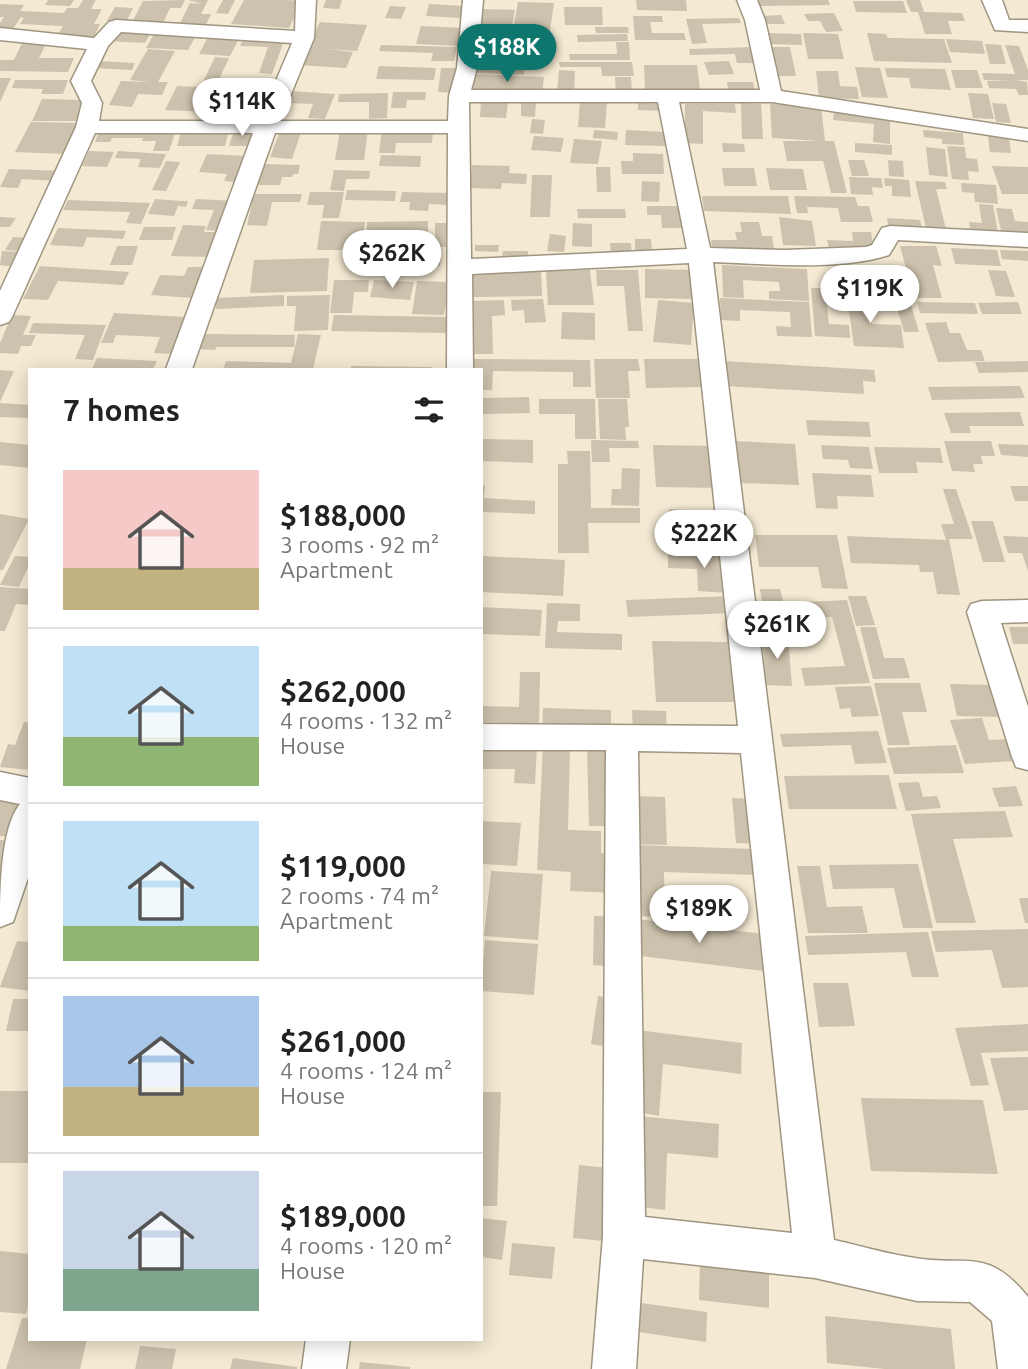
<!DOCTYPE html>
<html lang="en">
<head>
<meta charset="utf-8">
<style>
  :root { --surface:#fff; --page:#f6f6f6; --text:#222; --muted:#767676; --line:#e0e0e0; --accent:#0f766e }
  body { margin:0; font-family:Ubuntu,sans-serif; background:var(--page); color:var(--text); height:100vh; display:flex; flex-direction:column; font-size:26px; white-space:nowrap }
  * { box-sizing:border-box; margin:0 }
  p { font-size:23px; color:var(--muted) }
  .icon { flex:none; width:38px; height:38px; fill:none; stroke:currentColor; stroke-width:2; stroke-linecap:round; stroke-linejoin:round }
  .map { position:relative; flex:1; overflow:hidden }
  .drawer { position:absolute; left:28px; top:368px; width:455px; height:973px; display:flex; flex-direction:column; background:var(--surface); border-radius:0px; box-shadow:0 4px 18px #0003 }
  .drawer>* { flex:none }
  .price { position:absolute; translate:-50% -60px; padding:0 16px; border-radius:24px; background:#fff; color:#222; font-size:23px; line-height:46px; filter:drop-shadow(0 2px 4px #0008) }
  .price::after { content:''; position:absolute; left:50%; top:42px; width:21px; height:16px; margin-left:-10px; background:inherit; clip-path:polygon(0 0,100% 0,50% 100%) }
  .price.active { background:var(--accent); color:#fff }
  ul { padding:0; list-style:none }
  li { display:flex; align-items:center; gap:21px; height:175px; padding:0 35px }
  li+li { border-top:2px solid var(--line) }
  li span { display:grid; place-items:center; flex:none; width:196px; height:140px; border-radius:0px; color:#555 }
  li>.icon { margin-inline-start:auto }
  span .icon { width:84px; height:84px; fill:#fffc; stroke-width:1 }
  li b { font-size:30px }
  h2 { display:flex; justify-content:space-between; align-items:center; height:84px; padding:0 35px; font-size:30px }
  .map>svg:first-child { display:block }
  .building { fill:#cdc2ad }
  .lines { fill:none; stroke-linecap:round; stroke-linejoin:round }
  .street-casing { stroke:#9f9581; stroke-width:3 }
  .street { fill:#fff; fill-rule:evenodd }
</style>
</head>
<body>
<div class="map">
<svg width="1028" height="1369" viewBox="0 0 1028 1369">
  <rect width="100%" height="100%" fill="#f4e9d2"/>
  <path class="building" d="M48,0H74L70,6L45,5Z
    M83,0H96L91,9H102L94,24H100L93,39L56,37L63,26L20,24L24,18L21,17L10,33H0V23L4,17H0V4L24,5L20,11L64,13L67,8H78Z
    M185,0L181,8H170L162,25L131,24L143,1Z
    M188,0H208L201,14H211L204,29L178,27L190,3L203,4Z
    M223,0H235L228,14L216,13Z
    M244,0H287L302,1L289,28L231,24Z
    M326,0H342L339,9L323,8Z
    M636,0H686L687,11L637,10Z
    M756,0H828L830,5L758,6Z
    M906,0H920L924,12L962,13L965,21H948L952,34H925L918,12H911Z
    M853,1H903L907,13L856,12Z
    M518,2L554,3L549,37L512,35Z
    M429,4L465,6L461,18L426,16Z
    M390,6L406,7L401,19L385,18Z
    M115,7L133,8L126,22L107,21Z
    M564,7H602L603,25H565Z
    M479,9L515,10L511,31L476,30Z
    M834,13L843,31L826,32L820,21H808L804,14Z
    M781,15L785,24H764L761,16Z
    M633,16H662L663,22H650L652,33H684L686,40H635Z
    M739,18L741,23L702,24L707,43L692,44L686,19Z
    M320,22L367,25L357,51L327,49L353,52L346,68L298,65Z
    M421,26L464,28L459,46L416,44Z
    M595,27H628L629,33H596Z
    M115,32L150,34L145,43L110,41Z
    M769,33L801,34L802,45L770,44Z
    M803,33L838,34L844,59H808Z
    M867,33L886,34L888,38L944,39L952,63L874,61Z
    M154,34L195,37L188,50L146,48Z
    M627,34L628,41L578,42L577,35Z
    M208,37L239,39L230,56L199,54Z
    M24,39L48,40L39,58H74L68,72L0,71V60H14Z
    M243,39L284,41L272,74L259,73L268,47L240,46Z
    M946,39L982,41L985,54L950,52Z
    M616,42H629L630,60H570L569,54H617Z
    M985,44L1001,45L1006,64H990Z
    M381,45L457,47L454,61H431L433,53L379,51Z
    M1005,45L1019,46L1028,70V80H1016L1027,82L1028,95H1019L1016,89L989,88L987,81H1013L984,80L982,73L1015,74Z
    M755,47L760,63H737L735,54L690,55L689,49Z
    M771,47H790L796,76H777Z
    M148,49L175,51L158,82H168L162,95L138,94L132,107L109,105L121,81L151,82L130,80Z
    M215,57L229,58L218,81L204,80Z
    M479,60L526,61L524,75L476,73Z
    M97,61L135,63L132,70L94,68Z
    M729,61L734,74L709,75L704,62Z
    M559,62H632L634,76H602L601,67H560Z
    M644,65H697L700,90L645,89Z
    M379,66L436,68L434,80L376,79Z
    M855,67L880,68L888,98L862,97Z
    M441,68H457L455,93L438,92Z
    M885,68L945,69L951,90L911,88L909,78L887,77Z
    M559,70L575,71L574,92H557Z
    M951,70H977L983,88H956Z
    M816,71H838L840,86L857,87L859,99L819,98Z
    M472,74L544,77L542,94L469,91Z
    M615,77H631L632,93H616Z
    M0,78H11L0,102Z
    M15,80H68L63,94H41L43,89L12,88Z
    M727,82H753L755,93H729Z
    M222,85L270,86L267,93H237L234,103L216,102Z
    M177,86L220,88L209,112L165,110Z
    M291,91L335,94L325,119L308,118L313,104L286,103Z
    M393,92H426L425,100H407L406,108H391Z
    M388,93L387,118L369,119V102H338L339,94Z
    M968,93L988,94L994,119L973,118Z
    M42,99L83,100L76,121H32Z
    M481,101L508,102L506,118L480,117Z
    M580,101L607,102L605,128L578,127Z
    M521,102H536L535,117L521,116Z
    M638,103L665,104V111L638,110Z
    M741,103L761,104L763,139H742Z
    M992,103L1006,104L1011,123L996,122Z
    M685,104H735L736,113L703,111V144L685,143Z
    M770,104L821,106L825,141H834L847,193H831L823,161H787L783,141H820L772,138Z
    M216,111L261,112L257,123L211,122Z
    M834,112L890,117V144L873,142L874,124L833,120Z
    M532,119L545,120L543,134L530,133Z
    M31,122L82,123L66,154L15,152Z
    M100,129L176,130L169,151H153L156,141H142L143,138H112L110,142H95Z
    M182,129L229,130L225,146H177Z
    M234,130H254L250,146H229Z
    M340,130H368L364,160H335Z
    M382,130H433L432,143H396L395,153H379Z
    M594,130L618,132L617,140L593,138Z
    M626,130L666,132L665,146L625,145Z
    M923,130L963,133L964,145L942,144V139L924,137Z
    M280,131L301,132L292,159L270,157Z
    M534,136L564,138L561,152L531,150Z
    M988,136L1009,138L1011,153L990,152Z
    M574,139L602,141L598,164L570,163Z
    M722,143L744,144L745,152H723Z
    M855,143L892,145V155L855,152Z
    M947,146L965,147L966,158L977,159L979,172L968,171L969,180L952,179Z
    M926,147L945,149L948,177L929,175Z
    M89,151L114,152L107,167L82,166Z
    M118,151L166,154L160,168L138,167L141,159L115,158Z
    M633,153L663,154L664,174H622L621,161H633Z
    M207,154L246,156L235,182L224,181L227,174L199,172Z
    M381,155L421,156L420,167L379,166Z
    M848,160H864L869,176H852Z
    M888,160L903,161L904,177L889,176Z
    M166,161L180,162L166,191L152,190Z
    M262,164L300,165L298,174H293L292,177H282L280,185H257Z
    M472,165L510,166L509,173L527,174L526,184L502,183L501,189L469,188Z
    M992,166L1028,167V194H1002Z
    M596,167H610L611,192H597Z
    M722,168H754L757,186H724Z
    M766,168L803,169L807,190H770Z
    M9,169L63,171L58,181L22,179L18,188L0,187Z
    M334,170L370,171L369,179H346L344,191L330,190Z
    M532,175H552L550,217H530Z
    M849,177L881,178L883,188L872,187L873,195L851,194Z
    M884,178L909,180L911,197L892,196V186H885Z
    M642,181L660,182L659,202L641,201Z
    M915,181L945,182L947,189H936L946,229L926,228Z
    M961,183L996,185L998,204L975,202L974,193L962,192Z
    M347,190L396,191L395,201L345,200Z
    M310,192H344L339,218H322L324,205H307Z
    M402,192L448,193L447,205L429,204L428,211L409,210L410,202H400Z
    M254,194H302L300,202H272L267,226L247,225Z
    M702,196H788L791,214L704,211Z
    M794,196L855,197L858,206H869L873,222H841L838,208L807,207L808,213H797Z
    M155,199L181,201H188L186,207L178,206L174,216L148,214Z
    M196,199L235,201L224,231L206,230L214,210L192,209Z
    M68,200L150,203L141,224L126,223L130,212L63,210Z
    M979,204L993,205L998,232L970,230L969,222L982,223Z
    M647,206H680L682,228H662L661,215H647Z
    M996,208L1012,209L1015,221L1028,222V236L1002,235Z
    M577,209H625L626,218H578Z
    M0,217L16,218L10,227H0Z
    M779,217L812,221L816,246L783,245Z
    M887,218L920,220L922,228L888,226Z
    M321,221L365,222L361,250H317Z
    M428,221V234H367V222Z
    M740,222H759L762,236H772L774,249H712L711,240H737L735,232H742Z
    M435,223H451V247H435Z
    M573,223L592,224V247L572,246Z
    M183,225L206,226L204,232H217L208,257L171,256Z
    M144,227H176L172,240H139Z
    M58,228L126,231L123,239L87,237L83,247L50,245Z
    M852,232H871L874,249L829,248L827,240L853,241Z
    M550,234L566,236L564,252L547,251Z
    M13,237L30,238L23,251L5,250Z
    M635,239H651L652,252L635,251Z
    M400,243L430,244L429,248H442L440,266L397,265Z
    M610,243H631L632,257L611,256Z
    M475,245H499L498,252L475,251Z
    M117,246H138L132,265H110Z
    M900,246H936L942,266L933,265L942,298H914Z
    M951,248L997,250L1001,266L955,264Z
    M1000,250L1028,251V261L1002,259Z
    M2,251L25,252L16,267L0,265Z
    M503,251H528V258H502Z
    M329,258L327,291L250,293L254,260Z
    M722,265L807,269L809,301L769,299V291H780L779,282L743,280L744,298L723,297Z
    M40,266L129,272L123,285L58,281L48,300L23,299Z
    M188,267H204L193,298L151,295L160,275L184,276Z
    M869,268H900L919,332H904L887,274H871Z
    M645,269L694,270L695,299L645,298Z
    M471,270H541L542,296L472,297Z
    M590,270L594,305H548L546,271Z
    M596,270H638L643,331H628L624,286H597Z
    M988,270L1006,271L1015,297L996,296Z
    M334,280H369L368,292H354L352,313H330Z
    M374,280L414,282L410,300L370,297Z
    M417,281L449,282L444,315L412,314Z
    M811,288H825L829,324L849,325L850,338L815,336Z
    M846,290H867L872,324L901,325L904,348L854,346Z
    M284,295V306L216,309L217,298Z
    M330,295L328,330L294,331L296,306H287V296Z
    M720,298L809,302L812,337L777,336L776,326L791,327L790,312L740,310V321L721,320Z
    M543,299L546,322L525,323L524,310L512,311L511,300Z
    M504,300L505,315L492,316L493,354H472L471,301Z
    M658,300L694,303L691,345L653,342Z
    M917,302L975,303L978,314L920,313Z
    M1018,302L1022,314H982L978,303Z
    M562,312L595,313V340L561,339Z
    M114,313L186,317L172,354L154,353L160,337L116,335L113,343H101Z
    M12,315L31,316L23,335H36L31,346H21L18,354L0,353V343Z
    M334,315L447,317L446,333L331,331Z
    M946,322L950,333H960L967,350H981L985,361L938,362L925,323Z
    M33,323L106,325L93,360L75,359L85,335L29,333Z
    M201,334L295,335L294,347H216L215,350L198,349Z
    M298,334L321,335L313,369H223L226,361L291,363Z
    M97,358L157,361L153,369H92Z
    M472,359L590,360L591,387H573V372L493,371L492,390H481V369H471Z
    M594,359H638L640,371H628L630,398H596Z
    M644,359H700L704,387L646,388Z
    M724,361L874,370L876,382L863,381L864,394L724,386Z
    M1028,361V372L979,373L975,362Z
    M351,366L432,367V369H351Z
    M0,370L14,371L0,402Z
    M1020,386L1025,398L932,400L928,387Z
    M529,397L530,413L481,414V398Z
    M539,399H595L596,439H575V414H539Z
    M598,399H627L629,427H625L626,440L600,439Z
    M0,403L30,405V418L0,417Z
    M1020,412L1024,426H969L971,433H951L944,413Z
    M806,420L869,422L871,437L808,435Z
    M481,439L533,440V463L481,461Z
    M591,440L638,441L639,448H609L610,462H592Z
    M734,441L795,444L799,485L737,483Z
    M944,441H991L995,456H981L983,464H973L975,472L952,471Z
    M0,442L30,445V468L0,465Z
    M998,444L1028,445V457L1001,455Z
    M653,445L715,446L720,488L656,487Z
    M821,445L869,447L873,469L850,468L848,460L823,459Z
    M874,447L940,448L943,463L916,462L918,473H879Z
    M567,451H590L591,508H640V523H588L589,553H558V464H568Z
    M622,468L640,469L639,506L611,505L612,489H621Z
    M812,473L871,475L874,497L837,496L838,509L816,508Z
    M481,485H485L484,498L535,501V514L481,512Z
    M1010,486H1028V501H1015Z
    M943,489H956L973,539H949L960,595L937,594L933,572H920L919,565L851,563L847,536L946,540L941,524H954Z
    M669,509L721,512V537L669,534Z
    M0,514L29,519L3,570H0Z
    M971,521H993L1005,562H983Z
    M755,535H837L848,589L822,588L818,567H759Z
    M1003,536L1028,537V571L1022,553H1008Z
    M668,552L727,555L728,593L698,591L697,569L668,568Z
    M15,556L30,557V563L19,587L0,585Z
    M481,556L565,560L563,596L481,592Z
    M0,587L30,589V605L16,604L5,631H0Z
    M760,589H780L783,601L762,602Z
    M732,596L736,613L628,617L626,600Z
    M848,596H866L875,625L856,626Z
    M847,600L870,683L805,686L801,668L845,666L832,617L765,620L761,604Z
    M547,603L580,604V621H558L557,632L622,634V650L545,648Z
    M481,607L542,610L540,636L481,634Z
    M860,627H876L884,658H904L910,678L873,679Z
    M1009,627H1028V644H1013Z
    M762,637H788L792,686L766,685Z
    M652,641L730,642L737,702H656Z
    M520,672H540L539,724L481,722V706L519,707Z
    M874,683H920L927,712H902L910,745H888Z
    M950,684L992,685L1000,717L957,716Z
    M871,686L879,716L852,717L850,708L840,709L835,687Z
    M543,708L611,710V733L542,731Z
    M632,710L666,711L667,733L633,731Z
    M982,718L989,740L1008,739L1016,761L965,764L950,720Z
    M24,722L30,723V770L0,767L8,744L15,745Z
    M878,731L887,763L855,764L851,745L783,747L780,734Z
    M481,744L537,746L535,784L514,783L515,769H481Z
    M543,745L570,746L568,830L601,831V853L617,854L616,893L570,891L571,872L537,870Z
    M956,745L964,773L894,774L887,748Z
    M587,747H616L619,826H589Z
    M889,775L897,809H789L784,776Z
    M919,782L923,797L937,796L941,808L906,811L898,783Z
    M1016,786L1023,806L999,807L992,788Z
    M0,793L26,795L10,837L0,836Z
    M632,796L665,797L667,845L633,844Z
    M732,798L758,799L762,844L736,843Z
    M1005,811L1013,837L953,839L976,923H936L911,814Z
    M481,821L521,823L517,866L481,864Z
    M0,840L18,841L0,891Z
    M633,845L755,849L756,875L664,872L665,917L634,916Z
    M918,864L933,928H903L894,888L833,889L829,865Z
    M797,866H820L827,907L862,906L868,933H808Z
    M491,871L543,874L538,940L484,936Z
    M1019,898H1028V923H1025Z
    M594,916L618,917L617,967L593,965Z
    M635,919L765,934L764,971L632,955Z
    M1028,929V987L1002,988L992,950L936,952L931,931Z
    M928,932L939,977H912L906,952L808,955L805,936Z
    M485,940L538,944L534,995L481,991Z
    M17,941L30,942V991L0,987Z
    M813,983H848L855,1026L819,1027Z
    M598,996L621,999L615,1048L591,1044Z
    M13,999H30V1031H6Z
    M1028,1024V1051L981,1053L989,1085L971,1086L955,1028Z
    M637,1030L742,1043L741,1074L663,1064L659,1116L631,1111Z
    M1028,1057V1110L1004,1111L990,1058Z
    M0,1091H30V1163H0Z
    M481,1092H501L497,1206H481Z
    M861,1098L983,1100L998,1174L871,1171Z
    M638,1116L719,1124L718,1158L667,1153L665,1210L633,1206Z
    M579,1165L608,1168L603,1241L573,1238Z
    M481,1218L507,1221L502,1260L481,1257Z
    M512,1243L555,1247L552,1279L509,1275Z
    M0,1251L30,1254V1300L26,1314L0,1312Z
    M700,1264L769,1272V1308L699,1300Z
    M634,1302L707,1312L706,1342L632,1331Z
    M825,1316L951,1329L955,1369H885L827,1363Z
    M22,1318H30V1339H87L80,1369H6Z
    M140,1346L176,1349L172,1369H135Z
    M233,1358L297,1367V1369H230Z
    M360,1362L410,1367V1369H359Z"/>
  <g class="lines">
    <defs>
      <path id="street" d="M296,0H316L314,38L280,121H448L449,96L457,68L463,0H483L477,68L471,90H760L745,20L737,0H757L765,20L781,91L1028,129V141L772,102H679L710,248L785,250L866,247L872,245L882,228L890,226L1028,233V247L898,240L889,255C839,271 766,264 713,262L834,1240C861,1246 887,1254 915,1258C967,1267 987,1246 1028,1297V1369H998L992,1321L970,1302L917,1301L815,1278L643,1259L636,1369H592L603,1236L606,750H481V724L738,726L689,263L472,274L473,369H447L448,133H275L192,369H166L253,133H95L12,317L9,322L0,325V291L76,127L82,103L71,81L87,49L0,40V28L94,38L109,22L116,20L295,31ZM121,32L292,43L259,121H99L102,103L91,81L108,46ZM469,102H658L687,249L471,259ZM638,751L741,753L792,1233L645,1217Z
        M982,0H1002L1009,20H1028V32L995,30Z
        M1028,600V622L1001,623L1028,707V770L1016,767L1012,757L967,612L971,604L982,601Z
        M0,772L30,778V872L13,922L0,927C0,894 0,828 20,804L0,800Z
        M306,1339H350L346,1369H302Z"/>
    </defs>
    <use href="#street" class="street-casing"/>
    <use href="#street" class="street"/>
  </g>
</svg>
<b class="price active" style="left:507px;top:84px">$188K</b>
<b class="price" style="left:242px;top:138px">$114K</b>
<b class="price" style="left:392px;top:290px">$262K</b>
<b class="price" style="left:870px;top:325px">$119K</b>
<b class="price" style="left:704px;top:570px">$222K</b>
<b class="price" style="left:777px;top:661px">$261K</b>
<b class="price" style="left:699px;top:945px">$189K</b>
<section class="drawer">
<h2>7 homes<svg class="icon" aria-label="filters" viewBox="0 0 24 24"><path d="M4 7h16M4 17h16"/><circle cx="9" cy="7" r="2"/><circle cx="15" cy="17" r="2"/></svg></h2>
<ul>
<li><span style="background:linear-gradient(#f6c9c9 70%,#c2b280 0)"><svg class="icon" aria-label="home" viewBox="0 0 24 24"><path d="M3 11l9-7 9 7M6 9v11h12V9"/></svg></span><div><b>$188,000</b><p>3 rooms · 92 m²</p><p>Apartment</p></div></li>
<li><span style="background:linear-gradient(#bfe0f5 65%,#8fb573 0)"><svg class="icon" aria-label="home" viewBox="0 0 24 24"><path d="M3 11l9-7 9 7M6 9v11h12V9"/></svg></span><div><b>$262,000</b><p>4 rooms · 132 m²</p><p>House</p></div></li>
<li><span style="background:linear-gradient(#bfe0f5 75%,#8fb573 0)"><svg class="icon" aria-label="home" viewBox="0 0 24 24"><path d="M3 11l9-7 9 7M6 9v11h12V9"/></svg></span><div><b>$119,000</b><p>2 rooms · 74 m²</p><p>Apartment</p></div></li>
<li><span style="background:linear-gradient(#a9c7e8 65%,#c2b280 0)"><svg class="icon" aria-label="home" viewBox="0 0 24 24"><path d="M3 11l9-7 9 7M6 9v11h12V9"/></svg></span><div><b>$261,000</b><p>4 rooms · 124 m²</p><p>House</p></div></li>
<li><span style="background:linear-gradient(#c9d6e8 70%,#7fa58c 0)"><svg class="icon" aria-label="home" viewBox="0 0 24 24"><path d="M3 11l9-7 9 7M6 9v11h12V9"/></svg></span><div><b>$189,000</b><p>4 rooms · 120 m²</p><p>House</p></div></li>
</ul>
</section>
</div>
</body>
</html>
